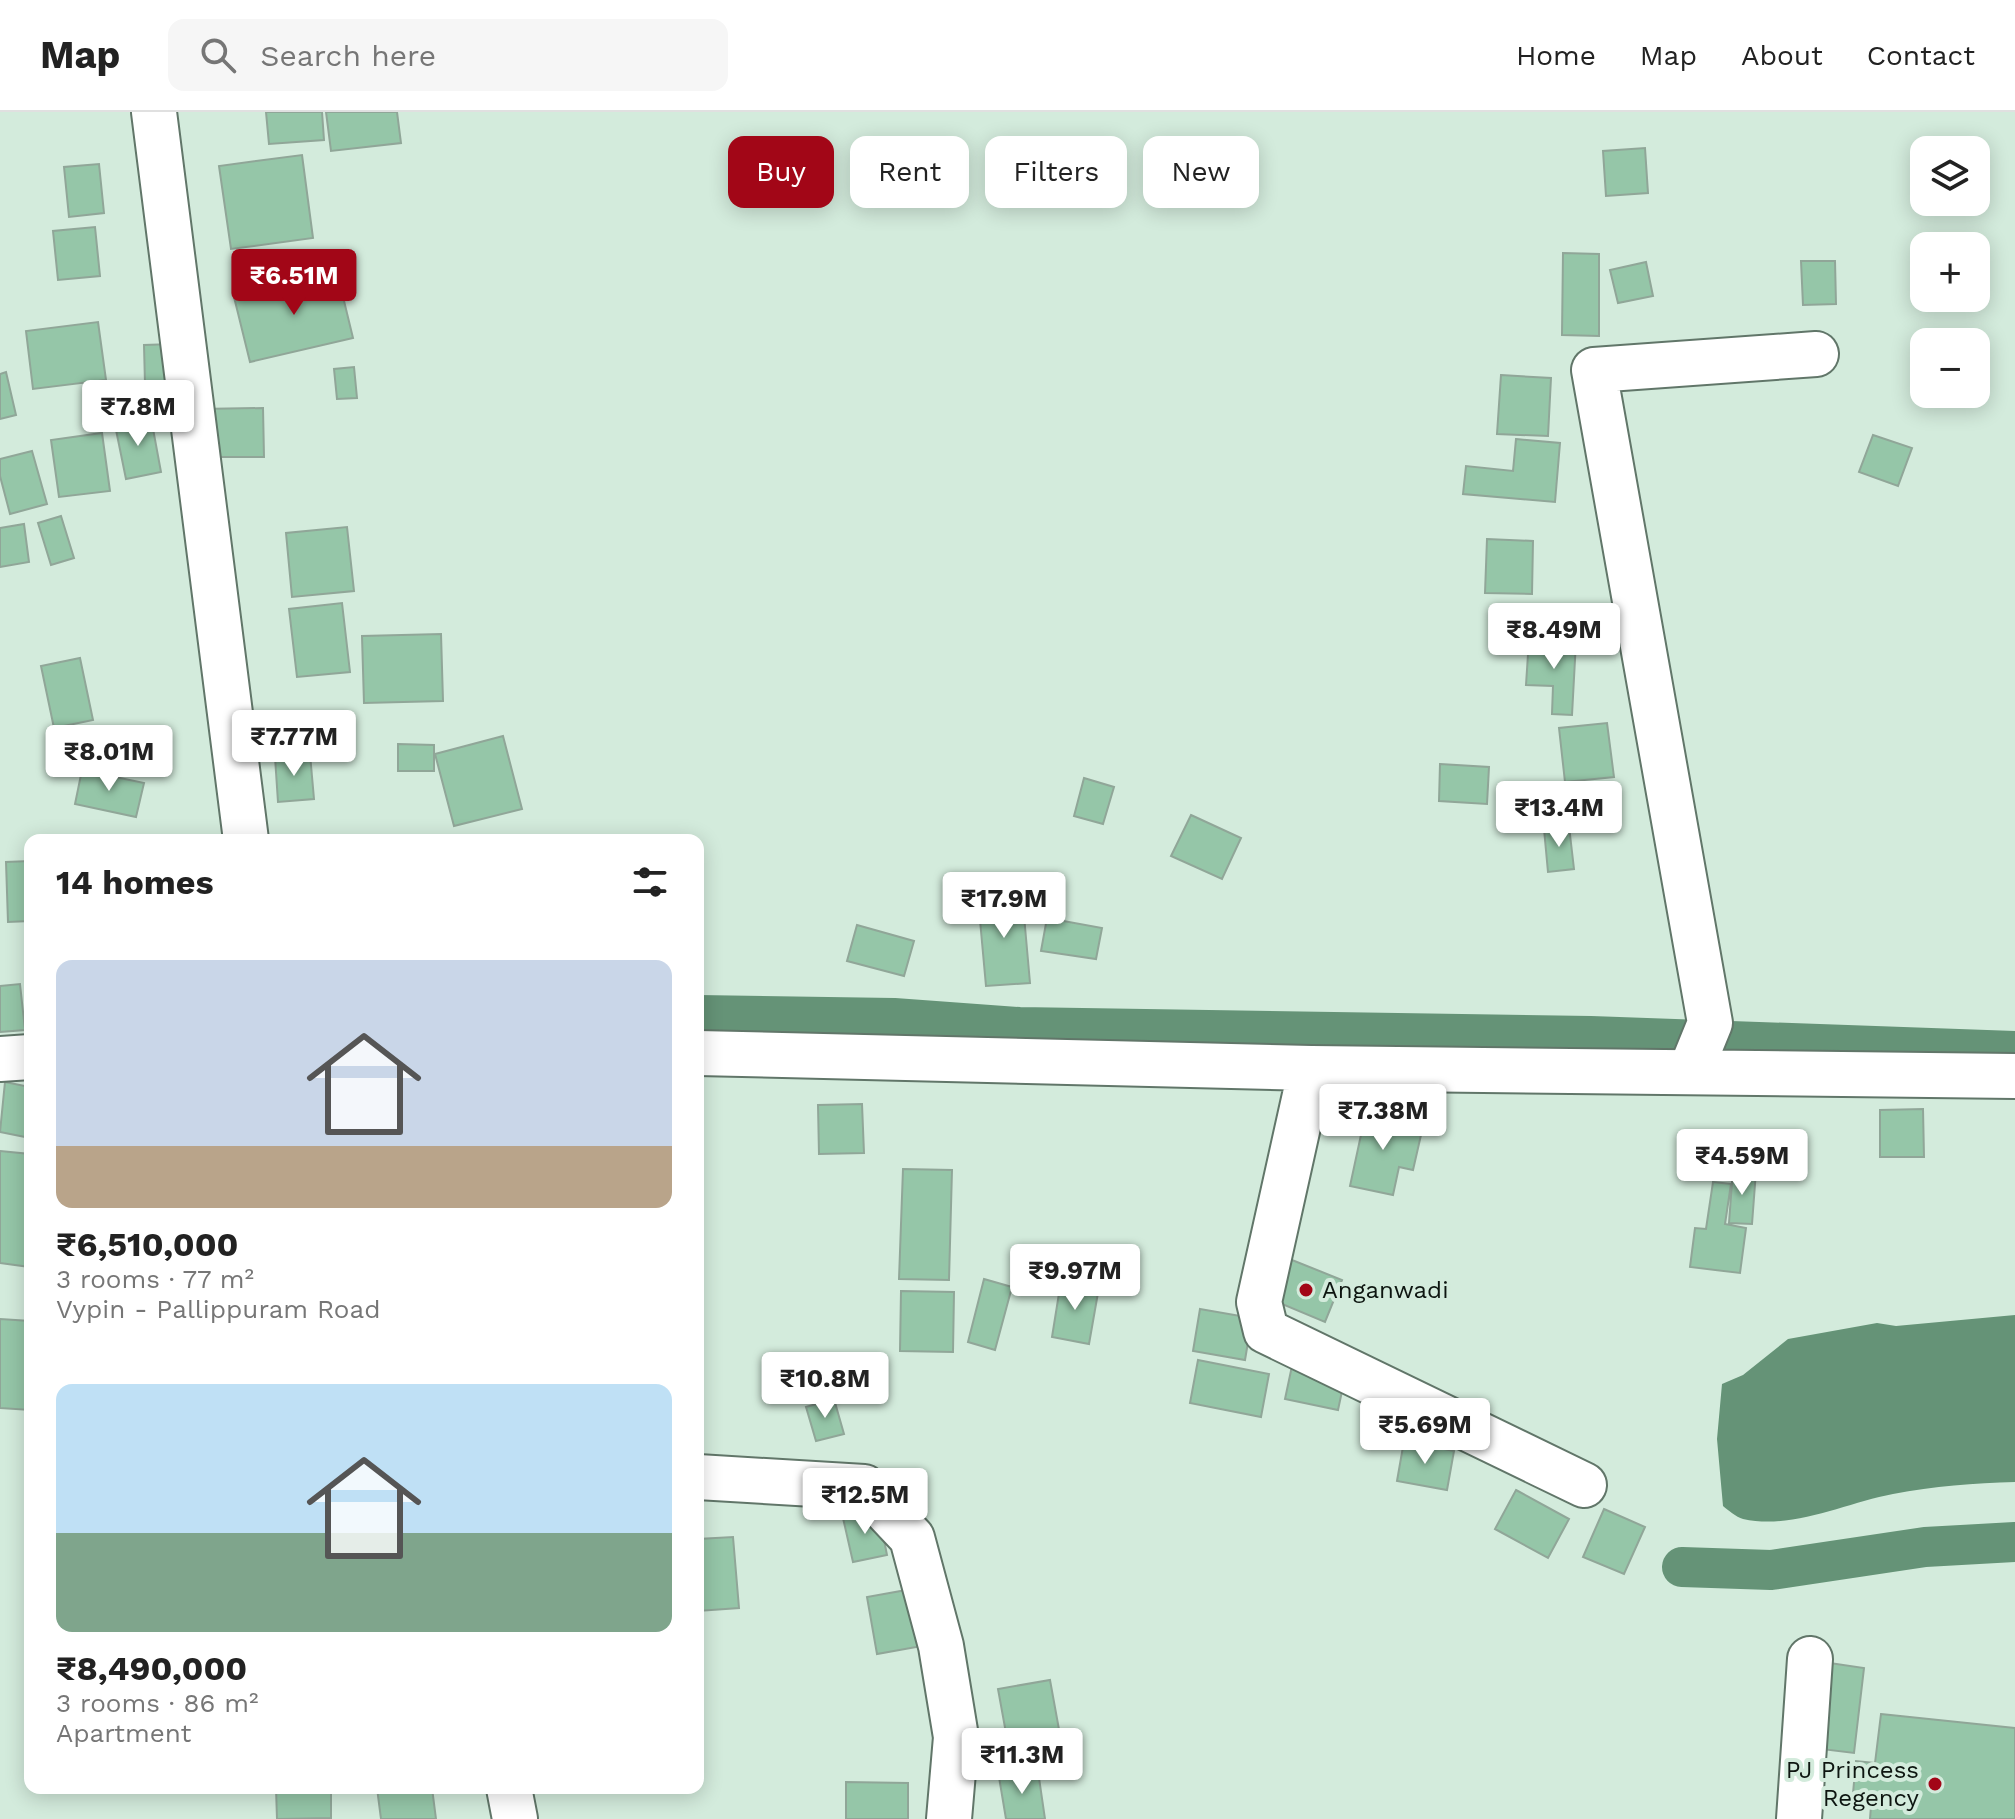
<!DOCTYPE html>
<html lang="en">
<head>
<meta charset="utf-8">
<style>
  :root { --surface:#fff; --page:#f6f6f6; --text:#222; --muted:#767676; --line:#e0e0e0; --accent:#a20617 }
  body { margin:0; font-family:"Work Sans",sans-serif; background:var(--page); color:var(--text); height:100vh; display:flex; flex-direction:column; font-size:30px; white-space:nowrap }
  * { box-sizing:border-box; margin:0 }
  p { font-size:26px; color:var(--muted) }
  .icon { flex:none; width:44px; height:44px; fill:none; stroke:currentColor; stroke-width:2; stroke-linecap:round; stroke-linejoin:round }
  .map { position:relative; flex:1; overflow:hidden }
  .panel { position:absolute; left:24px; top:722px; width:680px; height:960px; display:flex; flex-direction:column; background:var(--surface); border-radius:16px; box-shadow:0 4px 20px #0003 }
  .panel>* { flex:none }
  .hud { position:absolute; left:728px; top:24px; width:760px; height:72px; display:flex; gap:16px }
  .buttons { position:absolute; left:1910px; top:24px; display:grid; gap:16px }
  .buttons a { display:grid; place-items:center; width:80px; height:80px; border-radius:16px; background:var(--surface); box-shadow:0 4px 20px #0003; font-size:40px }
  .price { position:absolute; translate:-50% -68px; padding:0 18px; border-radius:8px; background:#fff; color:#222; font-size:26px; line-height:52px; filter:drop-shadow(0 2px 4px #0008) }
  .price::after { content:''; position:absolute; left:50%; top:48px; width:24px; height:18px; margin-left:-12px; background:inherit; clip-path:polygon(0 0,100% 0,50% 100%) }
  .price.active { background:var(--accent); color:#fff }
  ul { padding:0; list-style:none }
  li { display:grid; align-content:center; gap:16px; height:424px; padding:0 32px }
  li span { display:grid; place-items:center; height:248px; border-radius:16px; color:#555 }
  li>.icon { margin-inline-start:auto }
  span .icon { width:144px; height:144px; fill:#fffc; stroke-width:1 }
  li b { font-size:34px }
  h2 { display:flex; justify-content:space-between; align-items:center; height:96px; padding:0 32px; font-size:34px }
  .chip { padding:0 28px; border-radius:16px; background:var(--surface); box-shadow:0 4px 20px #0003; font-size:28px; line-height:72px }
  .chip.active { background:var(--accent); color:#fff }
  header { display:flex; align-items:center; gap:48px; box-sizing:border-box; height:112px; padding:0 40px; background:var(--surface); border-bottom:2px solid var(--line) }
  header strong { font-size:38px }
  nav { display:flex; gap:44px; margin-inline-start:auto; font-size:28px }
  .search { width:560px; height:72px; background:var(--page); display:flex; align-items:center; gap:20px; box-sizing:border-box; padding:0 28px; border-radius:16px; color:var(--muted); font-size:30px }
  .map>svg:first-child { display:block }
  .water { fill:#659377 }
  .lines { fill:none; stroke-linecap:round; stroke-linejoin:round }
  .canal { stroke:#659377; stroke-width:40 }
  .building { fill:#95c6a8; stroke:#90a698; stroke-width:2 }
  .minor-casing { stroke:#617669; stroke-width:48 }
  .major-casing { stroke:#617669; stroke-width:48 }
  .minor { stroke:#fff; stroke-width:44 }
  .major { stroke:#fff; stroke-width:44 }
  .poi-dot { fill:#a20617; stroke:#d3ebdc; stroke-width:3 }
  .labels { text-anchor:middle; stroke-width:8; stroke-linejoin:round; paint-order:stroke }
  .poi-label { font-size:24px; fill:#0d1510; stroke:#d3ebdc; text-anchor:start }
</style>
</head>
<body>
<header>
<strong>Map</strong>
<div class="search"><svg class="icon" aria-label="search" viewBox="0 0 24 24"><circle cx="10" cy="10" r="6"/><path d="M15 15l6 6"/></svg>Search here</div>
<nav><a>Home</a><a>Map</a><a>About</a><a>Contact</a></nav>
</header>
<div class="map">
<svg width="2015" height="1707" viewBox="0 0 2015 1707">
  <rect width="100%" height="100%" fill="#d3ebdc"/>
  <path class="water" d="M1975,930L2015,933V959L1911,944Z
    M2015,1203V1370C1974,1371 1934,1374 1893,1382C1845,1391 1793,1418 1743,1407C1736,1405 1728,1398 1723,1394L1717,1327L1722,1272L1743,1263L1788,1227L1877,1211L1896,1214Z"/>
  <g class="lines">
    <path class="canal" d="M698,903L894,906L1019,915L1591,924L2015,939
      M1682,1455L1771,1458L1925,1435L2015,1430"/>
  </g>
  <path class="building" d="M266,0H322L324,28L269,32Z
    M326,0H397L401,31L331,39Z
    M1645,36L1648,81L1606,84L1603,39Z
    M302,43L313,126L231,137L219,54Z
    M99,52L104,101L69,105L64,55Z
    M95,115L100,164L58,168L53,119Z
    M1563,141L1599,142V224L1562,223Z
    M1801,149H1835L1836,192L1803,193Z
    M1646,150L1653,184L1618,191L1610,158Z
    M337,160L353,226L250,250L234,185Z
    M98,210L106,268L33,277L26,219Z
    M173,232L174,271L145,272L144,233Z
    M354,255L357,286L337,287L334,257Z
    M6,260L16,303L0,307V262Z
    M1501,263L1551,266L1548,324L1497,322Z
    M263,296L264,345H201L200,297Z
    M151,306L161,360L126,367L115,313Z
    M102,321L110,379L59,385L51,328Z
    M1873,323L1912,336L1898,374L1859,360Z
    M1516,327L1560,331L1555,390L1463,382L1466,354L1513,359Z
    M32,339L47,392L10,402L0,364V347Z
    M61,404L74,446L51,453L38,411Z
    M24,412L29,450L0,455V416Z
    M347,415L354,479L292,485L286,421Z
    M1487,427L1533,429L1532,482L1485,481Z
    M342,491L350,560L297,565L289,497Z
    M441,522L443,589L364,591L362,524Z
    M1529,527L1576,529L1572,603L1552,602L1553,574L1526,573Z
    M80,546L93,608L54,616L41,554Z
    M1607,611L1614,665L1565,670L1559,616Z
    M503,624L522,697L454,714L435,642Z
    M398,632L434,633V659H398Z
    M310,642L314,687L278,690L275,645Z
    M1440,652L1489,655L1487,692L1439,689Z
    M82,658L144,671L136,705L75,692Z
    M1084,666L1114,675L1103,712L1074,704Z
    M1191,703L1241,726L1222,767L1171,744Z
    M1569,714L1574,757L1548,760L1544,717Z
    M30,749V809L8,810L6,750Z
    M1022,781L1030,871L986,874L978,786Z
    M1047,806L1102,816L1096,847L1041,839Z
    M857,813L914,829L904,864L847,849Z
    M20,872L25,918L0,920V874Z
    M5,970L30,975V1026L0,1020Z
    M862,992L864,1041L819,1042L818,993Z
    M1367,995L1400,1002L1397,1017L1421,1023L1413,1058L1399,1055L1393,1083L1350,1074Z
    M1923,997L1924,1045H1880V998Z
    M0,1039L30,1042V1155L0,1151Z
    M903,1057L952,1058L949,1168L899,1167Z
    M1733,1057L1756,1059L1752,1112L1729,1111Z
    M1713,1070L1731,1072L1725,1112L1746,1116L1740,1161L1690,1155L1695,1116L1706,1117Z
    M1287,1146L1342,1168L1325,1210L1270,1187Z
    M984,1167L1012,1175L995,1238L968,1230Z
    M1061,1169L1099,1175L1089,1232L1052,1225Z
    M901,1179L954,1180L953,1240L900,1239Z
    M1200,1197L1252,1206L1245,1248L1193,1239Z
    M0,1207L30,1209V1298L0,1296Z
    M1198,1248L1269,1262L1261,1305L1190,1291Z
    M1292,1254L1345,1265L1338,1298L1285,1287Z
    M834,1287L844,1322L816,1329L806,1295Z
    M1404,1329L1454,1339L1447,1378L1397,1369Z
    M1516,1378L1569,1407L1548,1446L1495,1417Z
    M1604,1397L1645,1415L1624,1462L1583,1445Z
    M878,1398L887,1443L853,1450L843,1406Z
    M733,1425L739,1496L698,1499V1427Z
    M912,1477L922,1534L877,1542L867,1485Z
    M1823,1550L1864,1556L1854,1641L1813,1636Z
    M1050,1568L1060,1623L1008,1632L998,1577Z
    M1881,1602L2015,1616V1707H1870L1871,1694L1852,1692L1856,1649L1875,1651Z
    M1038,1659L1045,1707H1006L999,1665Z
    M846,1670L908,1671V1707H846Z
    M276,1676H331V1706L277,1707Z
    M377,1676H432L436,1707H381Z"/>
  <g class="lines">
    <defs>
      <path id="minor" d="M698,941L1311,956L2015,964
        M0,947L30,945
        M1311,956L1259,1190L1266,1219L1584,1373
        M1690,960L1710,911L1594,258L1816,242
        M698,1365L864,1375L912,1426L941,1534L956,1625L949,1707
        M1799,1707L1810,1547"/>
      <path id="major" d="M154,0L246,728
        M509,1676L515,1707"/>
    </defs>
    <use href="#minor" class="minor-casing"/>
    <use href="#major" class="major-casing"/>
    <use href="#minor" class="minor"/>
    <use href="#major" class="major"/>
  </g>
  <g class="poi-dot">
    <circle cx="1306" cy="1178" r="8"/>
    <circle cx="1935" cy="1672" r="8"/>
  </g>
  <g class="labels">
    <g class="poi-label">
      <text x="1322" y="1186">Anganwadi</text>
      <text x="1919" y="1666" text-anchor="end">PJ Princess<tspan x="1919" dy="28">Regency</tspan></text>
    </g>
  </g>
</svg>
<div class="buttons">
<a><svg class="icon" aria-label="layers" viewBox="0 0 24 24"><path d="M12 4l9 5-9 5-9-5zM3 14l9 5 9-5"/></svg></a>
<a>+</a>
<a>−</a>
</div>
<b class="price active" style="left:294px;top:205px">₹6.51M</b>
<b class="price" style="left:138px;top:336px">₹7.8M</b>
<b class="price" style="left:1554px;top:559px">₹8.49M</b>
<b class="price" style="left:294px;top:666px">₹7.77M</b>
<b class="price" style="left:109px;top:681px">₹8.01M</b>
<b class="price" style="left:1559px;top:737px">₹13.4M</b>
<b class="price" style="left:1004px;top:828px">₹17.9M</b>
<b class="price" style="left:1383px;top:1040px">₹7.38M</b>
<b class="price" style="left:1742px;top:1085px">₹4.59M</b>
<b class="price" style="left:1075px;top:1200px">₹9.97M</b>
<b class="price" style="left:825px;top:1308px">₹10.8M</b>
<b class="price" style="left:1425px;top:1354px">₹5.69M</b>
<b class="price" style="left:865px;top:1424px">₹12.5M</b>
<b class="price" style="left:1022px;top:1684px">₹11.3M</b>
<div class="hud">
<a class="chip active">Buy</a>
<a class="chip">Rent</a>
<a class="chip">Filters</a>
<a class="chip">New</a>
</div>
<section class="panel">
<h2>14 homes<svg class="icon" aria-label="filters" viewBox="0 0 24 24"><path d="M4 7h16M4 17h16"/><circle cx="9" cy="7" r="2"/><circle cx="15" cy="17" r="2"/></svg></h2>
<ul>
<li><span style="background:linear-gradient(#c9d6e8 75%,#b9a48a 0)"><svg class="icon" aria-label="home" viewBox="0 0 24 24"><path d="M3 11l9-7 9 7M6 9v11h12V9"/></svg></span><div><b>₹6,510,000</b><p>3 rooms · 77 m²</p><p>Vypin - Pallippuram Road</p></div></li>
<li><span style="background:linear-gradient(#bfe0f5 60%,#7fa58c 0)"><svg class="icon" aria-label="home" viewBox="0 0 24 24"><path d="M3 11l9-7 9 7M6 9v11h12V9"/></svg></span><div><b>₹8,490,000</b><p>3 rooms · 86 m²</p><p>Apartment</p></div></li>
</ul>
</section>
</div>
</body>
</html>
